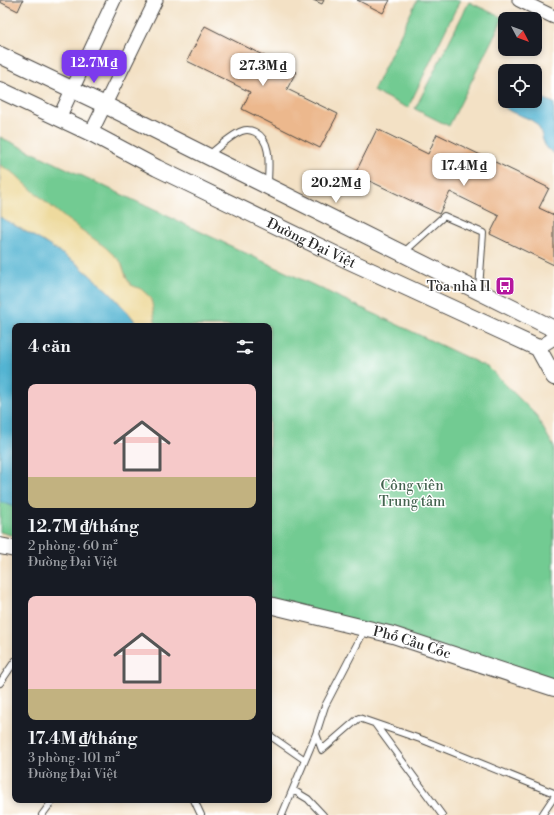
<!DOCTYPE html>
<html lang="vi">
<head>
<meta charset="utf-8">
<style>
  :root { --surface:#171b24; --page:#242831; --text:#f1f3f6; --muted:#9ea1a6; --accent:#7c3aed }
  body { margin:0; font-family:"Libre Bodoni",serif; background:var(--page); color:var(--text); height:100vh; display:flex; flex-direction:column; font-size:15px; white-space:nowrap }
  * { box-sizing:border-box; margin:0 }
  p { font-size:13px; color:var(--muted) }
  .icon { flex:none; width:22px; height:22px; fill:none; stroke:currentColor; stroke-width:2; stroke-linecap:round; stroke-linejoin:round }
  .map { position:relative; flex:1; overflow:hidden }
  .side { position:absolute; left:12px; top:323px; width:260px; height:480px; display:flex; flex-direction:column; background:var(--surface); border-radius:8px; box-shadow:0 2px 6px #0003 }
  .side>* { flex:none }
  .needle { width:26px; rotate:131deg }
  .fabs { position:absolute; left:498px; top:12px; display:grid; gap:8px }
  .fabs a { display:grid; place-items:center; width:44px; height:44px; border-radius:8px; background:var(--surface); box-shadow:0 2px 6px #0003; font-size:20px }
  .price { position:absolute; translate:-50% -34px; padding:0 9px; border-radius:8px; background:#fff; color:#222; font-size:13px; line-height:26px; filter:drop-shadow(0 1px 2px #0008) }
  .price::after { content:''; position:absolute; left:50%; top:24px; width:12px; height:9px; margin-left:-6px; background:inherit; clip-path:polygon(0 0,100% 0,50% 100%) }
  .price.current { background:var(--accent); color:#fff }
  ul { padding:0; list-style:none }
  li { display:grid; align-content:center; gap:8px; height:212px; padding:0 16px }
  li span { display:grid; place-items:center; height:124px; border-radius:8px; color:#555 }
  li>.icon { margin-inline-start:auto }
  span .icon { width:72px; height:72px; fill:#fffc; stroke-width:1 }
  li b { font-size:17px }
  h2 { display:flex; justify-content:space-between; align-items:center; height:48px; padding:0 16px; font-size:17px }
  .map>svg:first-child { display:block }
  .green { fill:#72cb92; stroke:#4e7b5e }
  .sand { fill:#eeda9e; stroke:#8c8264 }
  .water { fill:#53b4d2; stroke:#3f707e }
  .building { fill:#ecb88d }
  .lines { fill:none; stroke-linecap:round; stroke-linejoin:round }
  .service-casing { stroke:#494642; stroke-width:8 }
  .minor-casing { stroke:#494642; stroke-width:15 }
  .tertiary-casing { stroke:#494642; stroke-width:18 }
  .service { stroke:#fff; stroke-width:6 }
  .minor { stroke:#fff; stroke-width:13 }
  .tertiary { stroke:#fff; stroke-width:16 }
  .labels { text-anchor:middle; stroke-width:3; stroke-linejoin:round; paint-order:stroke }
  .street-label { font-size:14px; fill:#2b2b2b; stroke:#fff }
  .poi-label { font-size:14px; fill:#2b2b2b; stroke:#fff; text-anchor:end }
  .park-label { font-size:14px; fill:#44634f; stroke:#fff }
</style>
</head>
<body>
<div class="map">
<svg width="554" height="815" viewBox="0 0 554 815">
  <rect width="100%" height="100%" fill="#fff"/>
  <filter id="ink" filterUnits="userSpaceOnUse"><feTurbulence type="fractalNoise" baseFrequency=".025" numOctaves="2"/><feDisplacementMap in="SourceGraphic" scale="8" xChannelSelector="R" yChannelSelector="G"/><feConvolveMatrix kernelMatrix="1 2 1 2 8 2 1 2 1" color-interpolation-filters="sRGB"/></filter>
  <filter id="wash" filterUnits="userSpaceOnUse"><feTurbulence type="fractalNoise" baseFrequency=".012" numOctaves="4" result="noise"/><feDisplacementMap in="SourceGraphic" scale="16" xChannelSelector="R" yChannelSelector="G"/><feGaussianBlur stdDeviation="0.9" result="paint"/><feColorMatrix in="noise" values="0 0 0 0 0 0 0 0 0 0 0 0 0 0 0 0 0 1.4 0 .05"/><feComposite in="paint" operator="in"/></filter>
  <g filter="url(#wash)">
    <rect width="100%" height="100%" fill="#f3e1c5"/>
    <path class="green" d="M417,0H460L408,108L373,91Z
      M469,2L503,18L449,126L415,109Z
      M0,137L489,368L535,414L554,447V685L269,600V326H15V536L0,532Z"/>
    <path class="sand" d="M0,165L15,174L32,190L65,218L105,247L121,262L127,279L131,285L141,289L151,298L156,326H138L131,316L110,293L76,263L42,241L0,217Z"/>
    <path class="water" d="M505,85V101H535V91L542,98L554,103V154C551,151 547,149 545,145C541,137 542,128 534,122C521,113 506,115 498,98L500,92Z
      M0,217L42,241L76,263L110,293L131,316L138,326H15V507L0,502Z"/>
    <g id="blocks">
      <path class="building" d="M0,0H23L18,11L0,2Z
        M313,0H324L322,4Z
        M357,0H390L383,13Z
        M205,26L296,72L287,89L338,114L320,148L242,109L250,92L187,61Z
        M377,129L428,154L437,134L549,188L539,208L554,215V265L490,234L499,216L450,192L439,214L355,174Z"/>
    </g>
  </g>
  <g filter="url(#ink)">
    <use href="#blocks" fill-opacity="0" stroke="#494642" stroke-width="1"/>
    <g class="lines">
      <defs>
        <path id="service" d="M209,155C217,148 233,134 242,131C247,129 251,130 255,132C273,141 268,168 268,184
          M403,253L444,216L483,233L479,289
          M0,683L15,661
          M375,724L442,815
          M316,734L322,750L359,718L423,740L554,793
          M269,735L305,760
          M293,790L308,799L323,815
          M194,800L201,815
          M42,815L53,800
          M282,815L316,734L325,706L365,629
          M542,815L554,797"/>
        <path id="minor" d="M519,0L554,17
          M59,118L114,0
          M91,133L156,0
          M538,348L554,338"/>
        <g id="tertiary">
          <path d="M0,55L105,105L554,329"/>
          <path id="s1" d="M0,90L91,133L157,168L345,259L538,348L554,377"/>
          <path d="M0,546L15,549"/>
          <path id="s2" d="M269,605L393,635L554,688"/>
        </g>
      </defs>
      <use href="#service" class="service-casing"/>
      <use href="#minor" class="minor-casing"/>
      <use href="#tertiary" class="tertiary-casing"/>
      <use href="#service" class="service"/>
      <use href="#minor" class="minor"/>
      <use href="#tertiary" class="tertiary"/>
    </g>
  </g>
  <defs>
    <symbol id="bus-square" viewBox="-11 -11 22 22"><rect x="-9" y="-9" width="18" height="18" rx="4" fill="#b5179e" stroke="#fff"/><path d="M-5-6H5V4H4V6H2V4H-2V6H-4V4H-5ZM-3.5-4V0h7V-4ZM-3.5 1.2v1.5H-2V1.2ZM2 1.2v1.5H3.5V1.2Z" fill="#fff"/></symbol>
  </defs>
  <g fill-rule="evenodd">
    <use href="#bus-square" x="494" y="275" width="22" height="22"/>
  </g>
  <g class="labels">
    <g class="street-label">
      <text dy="5" stroke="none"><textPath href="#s1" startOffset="347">Đường Đại Việt</textPath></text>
      <text dy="5" stroke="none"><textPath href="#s2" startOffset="148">Phố Cầu Cốc</textPath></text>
    </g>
    <g class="poi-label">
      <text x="491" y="291">Tòa nhà I1</text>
    </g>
    <g class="park-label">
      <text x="412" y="490">Công viên<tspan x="412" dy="16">Trung tâm</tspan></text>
    </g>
  </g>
</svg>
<div class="fabs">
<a><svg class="needle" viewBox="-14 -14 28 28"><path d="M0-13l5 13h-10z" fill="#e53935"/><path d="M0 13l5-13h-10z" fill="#9ea1a6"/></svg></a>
<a><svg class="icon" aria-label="locate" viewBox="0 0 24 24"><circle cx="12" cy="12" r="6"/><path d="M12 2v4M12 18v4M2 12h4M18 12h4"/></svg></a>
</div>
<b class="price current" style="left:94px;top:84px">12.7M ₫</b>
<b class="price" style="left:263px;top:87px">27.3M ₫</b>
<b class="price" style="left:464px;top:187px">17.4M ₫</b>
<b class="price" style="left:336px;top:204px">20.2M ₫</b>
<section class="side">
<h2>4 căn<svg class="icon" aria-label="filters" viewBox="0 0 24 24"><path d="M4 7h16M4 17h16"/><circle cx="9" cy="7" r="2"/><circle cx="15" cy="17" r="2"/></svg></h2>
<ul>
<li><span style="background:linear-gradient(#f6c9c9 75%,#c2b280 0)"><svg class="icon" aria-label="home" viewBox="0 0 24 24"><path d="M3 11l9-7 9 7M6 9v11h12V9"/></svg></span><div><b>12.7M ₫/tháng</b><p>2 phòng · 60 m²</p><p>Đường Đại Việt</p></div></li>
<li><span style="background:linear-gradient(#f6c9c9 75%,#c2b280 0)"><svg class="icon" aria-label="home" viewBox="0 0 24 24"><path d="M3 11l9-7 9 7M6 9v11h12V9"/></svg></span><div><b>17.4M ₫/tháng</b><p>3 phòng · 101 m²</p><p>Đường Đại Việt</p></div></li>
</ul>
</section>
</div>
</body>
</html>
